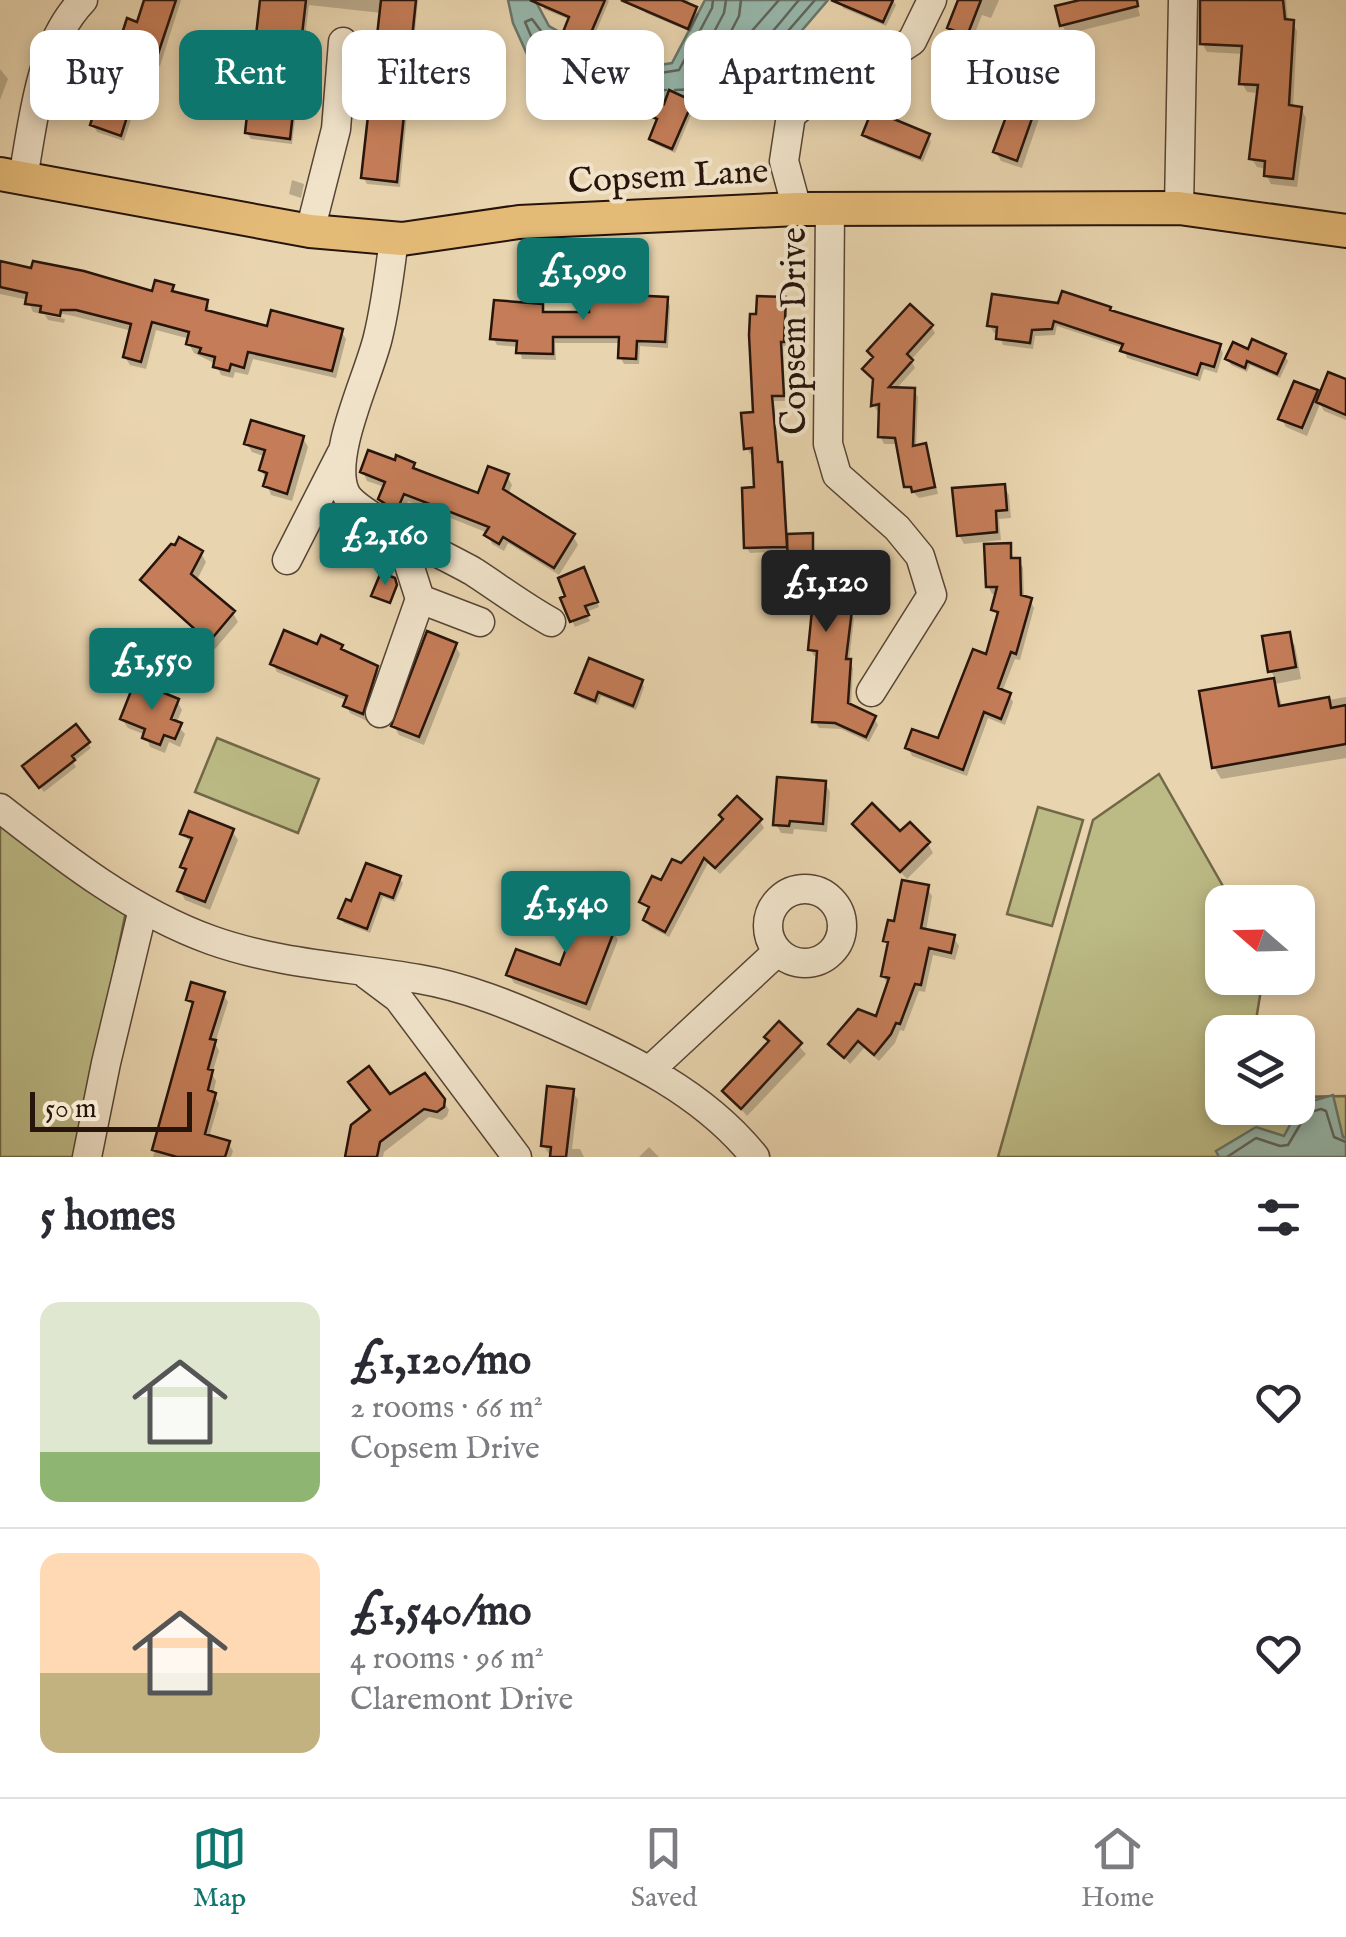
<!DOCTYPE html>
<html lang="en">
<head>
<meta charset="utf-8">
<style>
  :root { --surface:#fff; --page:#f2f2f3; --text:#2b2b33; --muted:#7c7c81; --line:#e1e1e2; --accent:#0f766e }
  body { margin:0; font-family:"IM FELL English",serif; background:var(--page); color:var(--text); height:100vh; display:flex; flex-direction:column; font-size:38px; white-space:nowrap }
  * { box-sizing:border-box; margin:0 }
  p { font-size:32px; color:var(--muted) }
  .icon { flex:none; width:55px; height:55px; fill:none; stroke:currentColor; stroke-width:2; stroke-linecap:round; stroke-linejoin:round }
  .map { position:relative; height:1157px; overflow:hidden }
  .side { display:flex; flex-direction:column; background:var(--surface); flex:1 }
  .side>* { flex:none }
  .hud { position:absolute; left:30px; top:30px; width:1288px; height:90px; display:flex; gap:20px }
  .needle { width:65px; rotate:290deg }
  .controls { position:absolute; left:1205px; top:885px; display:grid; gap:20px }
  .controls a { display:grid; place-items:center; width:110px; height:110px; border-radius:20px; background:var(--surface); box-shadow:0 5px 15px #0003; font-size:50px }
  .scale { position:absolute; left:30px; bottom:25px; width:162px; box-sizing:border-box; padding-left:10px; border:5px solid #27140b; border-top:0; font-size:28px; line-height:35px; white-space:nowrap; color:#27140b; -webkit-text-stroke:8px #f0e3ca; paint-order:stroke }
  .price { position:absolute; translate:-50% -85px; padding:0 22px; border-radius:10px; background:var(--accent); color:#fff; font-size:32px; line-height:65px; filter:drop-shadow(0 2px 5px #0008) }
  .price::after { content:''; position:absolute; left:50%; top:60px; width:30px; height:22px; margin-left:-15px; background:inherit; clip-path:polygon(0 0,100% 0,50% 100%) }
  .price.current { background:#222; color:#fff }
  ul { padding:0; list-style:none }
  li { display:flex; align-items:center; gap:30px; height:250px; padding:0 40px }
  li+li { border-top:2px solid var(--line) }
  li span { display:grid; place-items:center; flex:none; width:280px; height:200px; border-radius:20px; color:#555 }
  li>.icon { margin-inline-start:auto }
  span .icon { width:120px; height:120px; fill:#fffc; stroke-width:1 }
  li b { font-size:42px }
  h2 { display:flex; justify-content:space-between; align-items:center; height:120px; padding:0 40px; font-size:42px }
  .tag { padding:0 35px; border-radius:20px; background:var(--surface); box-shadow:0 5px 15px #0003; font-size:35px; line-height:90px }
  .tag.current { background:var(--accent); color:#fff }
  .tab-bar { display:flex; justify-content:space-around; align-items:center; height:140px; border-top:2px solid var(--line); background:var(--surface); font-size:28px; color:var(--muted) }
  .tab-bar a { display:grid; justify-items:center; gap:5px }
  .tab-bar .current { color:var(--accent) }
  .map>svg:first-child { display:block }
  .green { fill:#bcbb86; stroke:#726848; stroke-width:2.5 }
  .water { fill:#97b8ac; stroke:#6a766c; stroke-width:2.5 }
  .shadow { fill:#0003 }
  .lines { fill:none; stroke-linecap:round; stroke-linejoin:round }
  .shore { stroke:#5f665c; stroke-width:2.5 }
  .building { fill:#c47d58; stroke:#27140b; stroke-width:2.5 }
  .minor-casing { stroke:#574434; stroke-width:31 }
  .major-casing { stroke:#27140b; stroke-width:36 }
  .minor { stroke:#f0e3ca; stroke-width:28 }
  .major { stroke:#e4ba77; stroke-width:32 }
  .labels { text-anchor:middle; stroke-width:8; stroke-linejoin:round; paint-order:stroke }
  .street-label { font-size:35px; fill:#27140b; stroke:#f0e3ca }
</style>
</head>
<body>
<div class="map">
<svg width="1346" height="1157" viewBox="0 0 1346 1157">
  <rect width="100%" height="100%" fill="#e8d4ae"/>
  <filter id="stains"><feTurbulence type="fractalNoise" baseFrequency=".002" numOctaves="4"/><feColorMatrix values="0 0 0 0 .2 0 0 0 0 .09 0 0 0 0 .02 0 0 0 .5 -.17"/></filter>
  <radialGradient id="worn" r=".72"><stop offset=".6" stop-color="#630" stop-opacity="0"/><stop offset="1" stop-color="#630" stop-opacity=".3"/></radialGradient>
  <path class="green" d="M217,738L319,779L298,833L195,792Z
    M1159,774L1232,902H1222V978H1263L1254,1032H1222V1108H1298V1097L1346,1096V1157H998L1093,820Z
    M1038,807L1083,820L1052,926L1007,914Z
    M0,824L126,911L76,1157H0Z"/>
  <path class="water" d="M508,0H535L549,26L627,70L672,63L705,0H828L768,70L723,99L587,102L536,74L513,23Z
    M1333,1095L1343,1137L1346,1138V1157H1219L1216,1151L1256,1127L1284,1136L1301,1104Z"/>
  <path class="shadow" d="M146,0H181L160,66L150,63L124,141L97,132L93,125L101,100L91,96L87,89L114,68L139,25Z
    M270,0H418L400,187L367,184L363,177L382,13L309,5L292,144L251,139L247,133Z
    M542,0H608L609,1L590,46L569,37L566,32L571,20L544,9Z
    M646,0H689L686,5L699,14L691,32L646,13L642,8Z
    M841,0H893L896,5L886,26L843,8Z
    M961,0H999L991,18L982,15L971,43L955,37L949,28Z
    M1075,0H1136L1140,16L1067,34L1062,25Z
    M1202,0H1286L1288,22H1292L1297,31L1293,108L1301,109L1306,118L1297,187L1271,184L1266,175L1267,169L1257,167L1251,158L1259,93L1247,92L1242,83L1244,54L1207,52L1202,43Z
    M0,69L8,79L0,100Z
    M1045,78L1050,87L1022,168L1001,161L996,152Z
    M691,102L694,108L675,153L655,144L651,138L659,122L648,114Z
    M865,135L928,136L931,142L923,162L868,140Z
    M292,180L304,184L301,198L289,194Z
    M0,264L154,294L172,287L177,295L207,302L211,314L269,329L341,331L346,339L336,378L253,359L248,375L235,372L233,378L221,375L216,364L194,353L189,344L190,339L156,330L146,369L130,365L125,357L132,331L73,316L42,310V314L33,312L28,300L0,294Z
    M784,299L787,304L786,346H783L785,401H774L779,465L784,470L788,537L811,536L816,557H834L838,564L839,611L850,612L854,619L849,661L853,668L851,707L874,718L878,725L869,742L841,729L819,728L815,721L819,656H814L810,649L815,606H803L799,599L798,586H794L790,579V551L750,553L746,547L756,490L755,453L750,454L747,448Z
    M667,300L670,306L668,348L640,346L639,364H624L620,357L621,343H555L556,360L522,359L519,347L497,345L493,338L542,307L546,314H591Z
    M1112,313L1219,346L1223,353L1217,373L1204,369L1200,381L1127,358L1124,348L1057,326L1055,335L1035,336L1033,349L1003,345L999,333H994L990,326Z
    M45,315L65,319L64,323L48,320Z
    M931,326L935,333L911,360L915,368L896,389L914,390L918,397L916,448L925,446L929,453L938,494L919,498L907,486L899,444H884L880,436L881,411L878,412L874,406L875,382L865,370Z
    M1249,352L1285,356L1288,361L1280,378L1250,365L1247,372L1231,365L1228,359Z
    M1346,382V420L1324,411L1320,404L1307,436L1286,427L1281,418L1316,392L1320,399Z
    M303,438L308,447L292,501L271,495L262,470L266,457L252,452L247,444Z
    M396,463L413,465L418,472L480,496L507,476L512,485L508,495L573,536L578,545L559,575L508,543L504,551L492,544L488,533L408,501L402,517L386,508L381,499L385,487L367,481L363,472Z
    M1004,486L1009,495L1011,518L999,519L1001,540L964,544L959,535Z
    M1009,546L1014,560H1019L1023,568L1024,599L1030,600L1034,608L1020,660L1015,659L1002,692L1009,695L1013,702L1005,725L988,718L967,776L912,756L908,748L939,741L988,657L999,619L994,610L998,594H992L988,586Z
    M201,553L206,562L196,582L233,613L238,622L215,649L149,589L143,581Z
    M586,576L599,607L586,612L590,621L575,627L563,599Z
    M1288,634L1295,646L1301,679L1275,684L1283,708L1346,697V758L1221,779L1214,767L1202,693L1276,680L1271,671Z
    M455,645L460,654L424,745L399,735L394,726Z
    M318,647H341L346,654L376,668L381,676L367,721L350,713L346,705L348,701L277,672L273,664Z
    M641,682L644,687L636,710L601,696L598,705L581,698L578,693Z
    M177,701L182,710L176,724L185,734L180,747L169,742L165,753L150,747L146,735L128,728L122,719Z
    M88,743L91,748L73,762L76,767L44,792L28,772Z
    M825,783L830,792L827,832L794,829L793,834L781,833L776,824Z
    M760,821L764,828L720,874L708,863L669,937L650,927L645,920L650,911L642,901L681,866Z
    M855,824L928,844L933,853L907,879Z
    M232,831L238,840L210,910L185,900L180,891L187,873L183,867L192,844L183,834Z
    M399,878L403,883L395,902L383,897L370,933L344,923L341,918L352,904Z
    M927,888L932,896L926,931L954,938L959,946L955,960L933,955L925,992L919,991L904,1031L900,1030L895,1043L879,1061L864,1048L850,1064L831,1044L878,1020L889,986L883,976L890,948L886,941Z
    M536,918L613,931L618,940L590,1011L514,983L509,974L562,968L573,939L541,927Z
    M223,994L228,1002L215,1043L219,1051L212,1074L216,1081L213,1094L219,1103L209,1137L228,1143L233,1151L231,1157H153L194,1008L189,999Z
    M779,1024L806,1054L747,1116L725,1091L771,1043Z
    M572,1091L578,1100L572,1149H580L584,1157H551L543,1145Z
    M390,1097L443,1101L449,1110L447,1116L442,1120L429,1117L384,1152L383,1157H347Z
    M649,1147L659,1157H639Z"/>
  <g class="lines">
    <path class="shore" d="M726,0L724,13L694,70L697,77C742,78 772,31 799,0
      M741,0L739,16L725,43L729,48L743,41L779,0
      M666,90L589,92L544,66L525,22L532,19L544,35L623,79L679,70L712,8L713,0
      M675,90L721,88L761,62L815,0
      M1227,1157L1256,1138L1280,1146L1288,1145L1307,1113L1321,1109L1326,1111L1334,1137L1346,1142"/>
  </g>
  <path class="building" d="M144,0H176L156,60L146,57L121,136L90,125L100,95L84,90L94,59L112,65L127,18L137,22Z
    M260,0H306L290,139L245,133Z
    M381,0H416L397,182L361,178Z
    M530,0H605L587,42L563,32L569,17Z
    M621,0H681L697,7L688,29Z
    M831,0H893L883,22Z
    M958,0H981L967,36L947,28Z
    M1080,0H1137L1138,6L1060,26L1055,6Z
    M1200,0H1283L1285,19L1294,20L1289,105L1302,107L1293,179L1264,176L1265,161L1249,159L1258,85L1239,84L1242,46L1200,44Z
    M1024,68L1047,76L1017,161L993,152Z
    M669,90L693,101L672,149L649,139L657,119L646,114L652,99L664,104Z
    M872,110L930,134L920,158L862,135Z
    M0,261L31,268L33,261L84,271L152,291L155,280L174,285L172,291L208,300L206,310L267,326L271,310L343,329L332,371L248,352L244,368L231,364L229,371L213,367L215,357L199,353L201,348L186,344L189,332L152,322L141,362L123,357L131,324L76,310H61L60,316L40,312L41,306L25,304L27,293L0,287Z
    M1062,291L1111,307L1110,310L1221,344L1214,367L1201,363L1197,375L1120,351L1123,344L1054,321L1052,329L1032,330L1030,343L996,339L997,327L987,326L992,294L1058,303Z
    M589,293L668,297L665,342L637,341L636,359L618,358L619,337H553V354L516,353L517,341L490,339L494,300L543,304V312H589Z
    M757,296L786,297L784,342H781L784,396H772L778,462H782L787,547L744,548L742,488L754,487L752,448L744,449L741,413L753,412L749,335L750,314H756Z
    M910,304L933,325L907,354L913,360L889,387L915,388L913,446L926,443L935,487L912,492L911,487H904L895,438L878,437L879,404L871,406L873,379L862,369L873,357L867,351Z
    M1252,339L1286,354L1277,374L1247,361L1245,368L1225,359L1233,342L1248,349Z
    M1328,372L1346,379V415L1316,402Z
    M1294,381L1318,390L1302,428L1278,419Z
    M251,420L304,436L287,494L263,486L267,473L259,470L265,450L244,444Z
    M368,450L395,460L396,455L415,463L413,468L478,493L488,466L509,474L503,489L575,534L554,568L503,537L499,544L484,535L489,527L404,494L397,510L393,509L378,499L385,482L360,472Z
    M1005,484L1007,510L996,511L997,532L957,536L952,488Z
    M813,533V555L835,554L836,608L852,610L846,659H851L848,703L876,716L866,737L835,723L812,722L817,651L808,650L813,600H796V580H788L787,534Z
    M179,537L203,551L191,574L235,611L209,642L140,580L171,544L175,545Z
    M1011,543V558H1020L1021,595L1032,598L1016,654L1011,652L998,688L1011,693L1001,719L984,712L963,770L905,748L912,729L938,738L973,649L986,654L998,612L991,610L997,587H986L984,544Z
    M584,567L598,602L585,606L589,615L570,622L560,598L565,596L558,578Z
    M381,572L395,578L397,585L390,603L371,596Z
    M284,630L317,644L321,635L343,645L341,649L378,666L363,714L343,706L347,696L270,664Z
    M427,631L457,643L419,737L391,726Z
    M1290,632L1296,667L1268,672L1262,636Z
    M105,643L129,651L123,667L100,659Z
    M589,658L643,680L633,706L598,692L595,701L575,693Z
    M1274,678L1279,706L1329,697L1331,708L1346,705V744L1212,768L1199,691Z
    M135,681L179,699L171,719L182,723L175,739L164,735L160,745L142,738L145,729L120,719Z
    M76,724L90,742L72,756L75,760L39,788L22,766Z
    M777,777L826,781L823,824L790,821L789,826L773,825Z
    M737,796L762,819L715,868L704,858L665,932L643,920L649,907L639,902L652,876L661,880L672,859L681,863L723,819L719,815Z
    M872,803L900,831L910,822L930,842L900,872L852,824Z
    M189,811L234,829L205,902L177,891L186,869L180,867L192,838L180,834Z
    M366,863L401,876L393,898L380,893L367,929L338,918L346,899L351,901Z
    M902,880L929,885L921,928L955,935L951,953L929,948L921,985L915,984L900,1024L896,1023L891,1034L874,1055L858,1041L844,1058L828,1044L858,1009L876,1016L889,978L881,976L888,942L883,941L888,920L894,921Z
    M539,901L615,929L586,1004L506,975L516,949L560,965L572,933L533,918Z
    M191,982L225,992L210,1039L216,1040L208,1069L213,1070L208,1090L216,1093L205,1134L230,1141L225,1157H177L152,1150L193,1002L186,1000Z
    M779,1021L802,1043L741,1109L722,1091L769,1041L764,1037Z
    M369,1066L390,1094L425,1073L445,1099L444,1107L437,1112L424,1109L380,1142L377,1157H345L351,1125L370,1110L348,1082Z
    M547,1086L574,1089L566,1157H550L551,1147L541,1146Z"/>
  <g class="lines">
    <defs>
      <path id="minor" d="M23,178C34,118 39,46 83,0
        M1179,208L1183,0
        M797,209L784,161L791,115L825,87L872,67L912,41L932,0
        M830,209L828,444L837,475L897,528L920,556L932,595L871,692
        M310,231L336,129L343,42
        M394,238C390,271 386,304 378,337C369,376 329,455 345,492C355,515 447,556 474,572C500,589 524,607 551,622
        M287,560L341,454
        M420,599L480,622
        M380,713L420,599L398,530
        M0,808C65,859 133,912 211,940C278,964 350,967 419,979C466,987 512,1006 555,1025C629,1058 703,1092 755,1157
        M768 926a37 37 0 1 1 74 0a37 37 0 1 1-74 0Z
        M366,974L398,998L517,1157
        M650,1070L777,952
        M87,1157L106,1063L143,909"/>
      <path id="major" d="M0,174L310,231L402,239L519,222L797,209L1179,208L1346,231"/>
    </defs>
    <use href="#minor" class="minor-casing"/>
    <use href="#major" class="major-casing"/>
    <use href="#minor" class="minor"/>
    <use href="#major" class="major"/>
  </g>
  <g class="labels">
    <g class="street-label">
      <text transform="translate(668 175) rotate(-3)" y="12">Copsem Lane</text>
      <text transform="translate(793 331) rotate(-90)" y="12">Copsem Drive</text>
    </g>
  </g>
  <rect width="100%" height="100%" filter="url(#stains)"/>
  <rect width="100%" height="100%" fill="url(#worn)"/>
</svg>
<div class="controls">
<a><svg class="needle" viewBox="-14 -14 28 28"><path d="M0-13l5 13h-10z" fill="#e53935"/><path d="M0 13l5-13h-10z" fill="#7c7c81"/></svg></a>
<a><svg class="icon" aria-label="layers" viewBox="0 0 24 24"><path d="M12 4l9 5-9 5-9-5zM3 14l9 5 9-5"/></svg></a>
</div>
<div class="scale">50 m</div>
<b class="price" style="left:583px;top:323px">£1,090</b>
<b class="price" style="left:385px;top:588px">£2,160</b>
<b class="price current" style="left:826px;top:635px">£1,120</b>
<b class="price" style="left:152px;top:713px">£1,550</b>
<b class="price" style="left:566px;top:956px">£1,540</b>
<div class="hud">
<a class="tag">Buy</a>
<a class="tag current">Rent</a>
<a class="tag">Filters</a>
<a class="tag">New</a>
<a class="tag">Apartment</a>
<a class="tag">House</a>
</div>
</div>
<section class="side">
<h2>5 homes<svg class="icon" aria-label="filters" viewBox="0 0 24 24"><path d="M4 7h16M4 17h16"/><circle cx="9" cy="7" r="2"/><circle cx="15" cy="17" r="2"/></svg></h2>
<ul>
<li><span style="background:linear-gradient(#dfe7d0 75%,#8fb573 0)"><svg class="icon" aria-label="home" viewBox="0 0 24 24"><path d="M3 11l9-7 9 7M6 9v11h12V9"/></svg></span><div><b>£1,120/mo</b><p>2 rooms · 66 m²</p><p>Copsem Drive</p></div><svg class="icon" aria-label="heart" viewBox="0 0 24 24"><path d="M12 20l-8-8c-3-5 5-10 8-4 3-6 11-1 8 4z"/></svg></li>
<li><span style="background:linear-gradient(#ffd9b3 60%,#c2b280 0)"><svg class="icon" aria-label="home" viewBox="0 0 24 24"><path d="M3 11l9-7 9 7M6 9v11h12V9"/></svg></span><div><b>£1,540/mo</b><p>4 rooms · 96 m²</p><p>Claremont Drive</p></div><svg class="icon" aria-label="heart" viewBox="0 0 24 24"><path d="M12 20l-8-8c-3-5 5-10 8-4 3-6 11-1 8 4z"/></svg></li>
</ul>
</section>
<nav class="tab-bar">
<a class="current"><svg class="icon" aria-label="map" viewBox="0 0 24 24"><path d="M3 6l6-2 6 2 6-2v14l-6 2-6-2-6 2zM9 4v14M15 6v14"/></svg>Map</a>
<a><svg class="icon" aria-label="saved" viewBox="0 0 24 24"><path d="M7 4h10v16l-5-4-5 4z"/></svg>Saved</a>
<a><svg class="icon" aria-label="home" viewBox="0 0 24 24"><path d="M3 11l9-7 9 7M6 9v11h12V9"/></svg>Home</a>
</nav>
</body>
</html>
